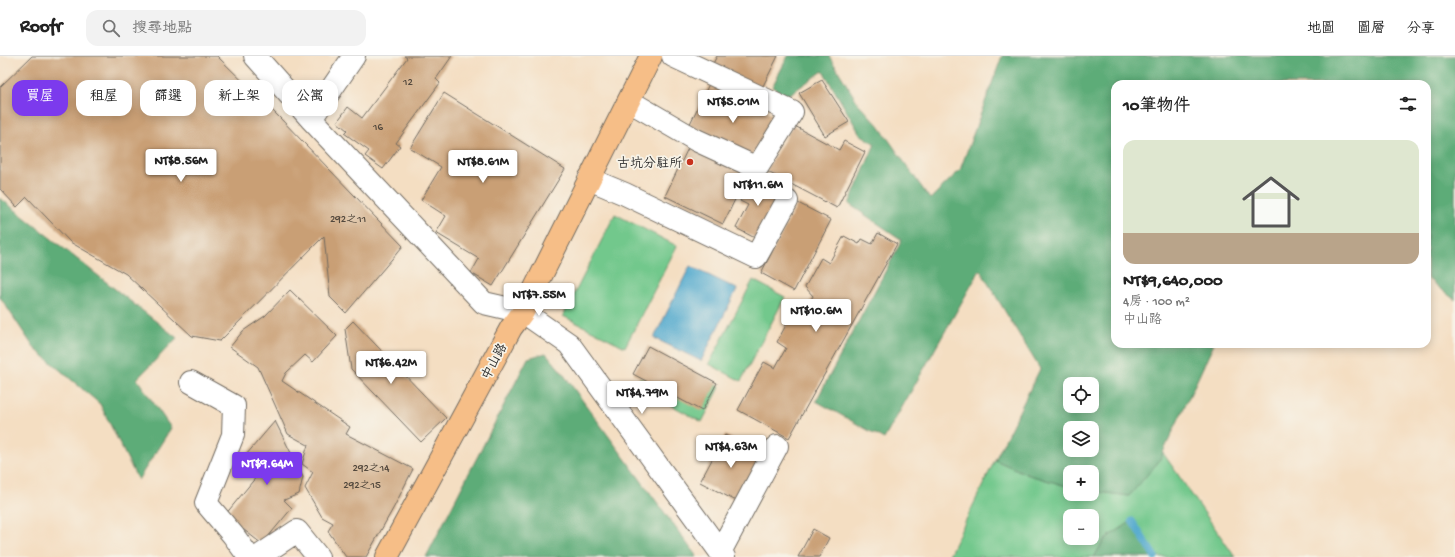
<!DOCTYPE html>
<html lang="zh-TW">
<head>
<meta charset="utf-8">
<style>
  :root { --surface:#fff; --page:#f2f2f2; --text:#222; --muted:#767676; --line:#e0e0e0; --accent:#7c3aed }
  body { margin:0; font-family:"Gochi Hand","LXGW WenKai TC",sans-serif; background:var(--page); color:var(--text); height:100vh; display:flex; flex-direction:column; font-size:15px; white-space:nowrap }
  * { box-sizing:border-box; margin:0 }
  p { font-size:13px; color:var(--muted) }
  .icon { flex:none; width:22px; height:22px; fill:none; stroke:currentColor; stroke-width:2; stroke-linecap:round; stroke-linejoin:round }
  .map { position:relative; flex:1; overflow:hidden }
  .sheet { position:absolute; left:1111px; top:24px; width:320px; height:268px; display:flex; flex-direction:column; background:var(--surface); border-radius:12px; box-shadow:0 2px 10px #0003 }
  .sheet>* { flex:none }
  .hud { position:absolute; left:12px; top:24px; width:380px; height:36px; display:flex; gap:8px }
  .tools { position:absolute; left:1063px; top:321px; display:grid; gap:8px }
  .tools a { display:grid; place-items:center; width:36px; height:36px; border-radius:8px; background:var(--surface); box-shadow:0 2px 10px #0003; font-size:20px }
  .price { position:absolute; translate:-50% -34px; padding:0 9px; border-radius:4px; background:#fff; color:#222; font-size:13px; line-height:26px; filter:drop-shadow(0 1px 2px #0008) }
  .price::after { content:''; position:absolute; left:50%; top:24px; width:12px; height:9px; margin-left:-6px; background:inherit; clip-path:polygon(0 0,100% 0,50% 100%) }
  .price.current { background:var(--accent); color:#fff }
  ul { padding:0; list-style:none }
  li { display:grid; align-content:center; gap:8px; height:212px; padding:0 12px }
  li span { display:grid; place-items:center; height:124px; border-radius:12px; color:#555 }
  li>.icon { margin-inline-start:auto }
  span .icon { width:72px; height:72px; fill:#fffc; stroke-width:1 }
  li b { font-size:17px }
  h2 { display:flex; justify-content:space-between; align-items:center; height:48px; padding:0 12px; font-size:17px }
  .pill { padding:0 14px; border-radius:12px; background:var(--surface); box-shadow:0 2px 10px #0003; font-size:14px; line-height:36px }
  .pill.current { background:var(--accent); color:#fff }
  header { display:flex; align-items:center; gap:24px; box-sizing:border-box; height:56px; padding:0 20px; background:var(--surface); border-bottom:1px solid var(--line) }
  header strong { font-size:19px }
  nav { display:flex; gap:22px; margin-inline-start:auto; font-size:14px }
  .search { width:280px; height:36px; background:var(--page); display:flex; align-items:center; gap:10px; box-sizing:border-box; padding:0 14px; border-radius:12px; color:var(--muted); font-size:15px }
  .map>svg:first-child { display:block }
  .green { fill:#72c88c; stroke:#4e7a5c; fill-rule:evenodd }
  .forest { fill:#5dac78; stroke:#446c52; fill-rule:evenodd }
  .water { fill:#50a8cd; stroke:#3e6a7c }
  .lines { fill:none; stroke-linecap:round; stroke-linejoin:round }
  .stream { stroke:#50a8cd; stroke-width:7 }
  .building { fill:#c99f74 }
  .minor-casing { stroke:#716a60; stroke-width:24 }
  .major-casing { stroke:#716a60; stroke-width:24 }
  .minor { stroke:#fff; stroke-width:22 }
  .major { stroke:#f6be87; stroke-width:22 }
  .poi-dot { fill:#c8321e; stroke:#f7f3e8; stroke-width:1.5 }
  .labels { text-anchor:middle; stroke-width:3.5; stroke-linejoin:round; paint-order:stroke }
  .number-label { font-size:11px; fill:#52483d }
  .poi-label { font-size:13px; fill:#2b2b2b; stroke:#f7f3e8; text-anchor:end }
  .street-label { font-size:13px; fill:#2b2b2b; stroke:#f7f3e8 }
</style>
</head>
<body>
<header>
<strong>Roofr</strong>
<div class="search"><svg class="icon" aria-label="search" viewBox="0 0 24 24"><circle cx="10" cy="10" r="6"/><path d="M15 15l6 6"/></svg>搜尋地點</div>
<nav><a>地圖</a><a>圖層</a><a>分享</a></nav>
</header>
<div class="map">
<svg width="1455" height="501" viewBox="0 0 1455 501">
  <rect width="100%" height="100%" fill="#f7f3e8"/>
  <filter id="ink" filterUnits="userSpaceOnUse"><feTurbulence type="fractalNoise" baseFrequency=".025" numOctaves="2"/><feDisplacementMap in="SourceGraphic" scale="8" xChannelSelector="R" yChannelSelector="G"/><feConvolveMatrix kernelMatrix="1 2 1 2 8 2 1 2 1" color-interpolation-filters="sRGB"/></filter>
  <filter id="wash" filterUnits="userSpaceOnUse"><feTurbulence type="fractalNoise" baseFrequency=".012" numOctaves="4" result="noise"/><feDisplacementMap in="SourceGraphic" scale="16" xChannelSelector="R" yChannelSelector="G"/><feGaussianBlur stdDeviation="0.9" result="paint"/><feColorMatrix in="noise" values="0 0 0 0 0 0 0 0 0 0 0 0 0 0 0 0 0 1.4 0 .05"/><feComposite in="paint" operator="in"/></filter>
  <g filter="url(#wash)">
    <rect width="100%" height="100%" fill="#f4dec2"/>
    <path class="green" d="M615,158L677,190L625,291L563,260Z
      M753,224L785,241L741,325L709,308Z
      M654,295L720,331L702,366L636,330Z
      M1163,397L1235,501H1155L1132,465L1105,483L1094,501H948L995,404L1029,419L1070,431V438H1092V435L1129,440L1159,405ZM1070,460H1092V482H1070Z"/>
    <path class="forest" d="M788,0H829L858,47L879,70L930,143L960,114L1002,0H1455V244L1427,222V28H1115V288H1214L1159,405L1129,440L1092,435V416H1070V431L1029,419L995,404L1040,313L980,214L884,383L816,345L902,184L849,148L875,88L860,78L823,15L787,40L772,31ZM1070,328H1092V350H1070ZM1070,372H1092V394H1070Z
      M0,142L177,282L137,323L171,372L138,424L100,348L34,292L0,241Z
      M546,297L561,315L697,501H426L528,302Z
      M1132,465L1155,501H1094L1105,483Z"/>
    <path class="water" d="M690,210L737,233L701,305L654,282Z"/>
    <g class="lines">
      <path class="stream" d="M1132,465L1155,501"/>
    </g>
    <g id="blocks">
      <path class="building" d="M32,0H217L280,62L403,190L346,257L330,241L324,180L220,285L192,280L126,218L70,186L27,141L17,151L0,133V31Z
        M404,0H452L436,23L440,27L396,87L400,90L383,113L365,100L369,95L344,77L347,74L337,66L348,51L362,62L407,2Z
        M717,0H778L760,36L710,13Z
        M822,24L849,66L825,80L799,37Z
        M709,28L779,62L757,108L687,74Z
        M444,37L565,113L493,230L471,217L479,203L436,177L446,160L421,144L441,111L410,92Z
        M793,69L839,94L844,85L865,96L837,152L766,115Z
        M691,86L749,115L723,168L665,140Z
        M765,122L783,132L755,182L736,172L748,149L740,145L747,131L757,136Z
        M798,147L831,164L794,235L761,217Z
        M878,177L897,188L789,382L738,354L764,306L775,312L786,292L777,286L794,254L803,259L813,240L805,231L821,202L829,207L844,180L859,188L862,183L872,188Z
        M290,234L337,280L313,306L305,299L286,317L282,325L350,371L346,378L413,413L394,451L366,501H346L328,475L333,467L322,461L305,432L313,416L302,408L308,389L288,378L258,311L230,291L243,275L265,260Z
        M353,265L446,362L421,386L351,313L345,273Z
        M648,290L717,327L702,355L633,318Z
        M275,365L303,421L299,438L284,444L292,452L262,488L225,459L257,420L240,406Z
        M725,379L763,400L738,446L700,426Z
        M813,473L829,482L819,501H798Z"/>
    </g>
  </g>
  <g filter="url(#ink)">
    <use href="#blocks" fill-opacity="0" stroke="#716a60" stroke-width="1"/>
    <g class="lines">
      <defs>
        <path id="minor" d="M255,0L311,63L484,247L523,256L569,288L724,501
          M629,45L696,84L757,112L792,56L673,0
          M311,63L354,0
          M589,123L625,138L756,201L787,145
          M191,326L234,350L233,379L206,447L233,479L249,501
          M720,496L777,390
          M258,501L297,475L318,501"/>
        <path id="major" d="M387,501L511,272L523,256L651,0"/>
      </defs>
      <use href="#minor" class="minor-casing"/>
      <use href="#major" class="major-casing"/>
      <use href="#minor" class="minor"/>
      <use href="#major" class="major"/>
    </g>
  </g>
  <circle class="poi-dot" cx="690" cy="106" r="4"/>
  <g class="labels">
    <g class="number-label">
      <text x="408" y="29">12</text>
      <text x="378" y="74">16</text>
      <text x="348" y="166">292之11</text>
      <text x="371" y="415">292之14</text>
      <text x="362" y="432">292之15</text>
    </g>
    <g class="poi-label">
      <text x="682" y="111">古坑分駐所</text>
    </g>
    <g class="street-label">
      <text transform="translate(493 305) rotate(-62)" y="5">中山路</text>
    </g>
  </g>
</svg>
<div class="tools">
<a><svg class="icon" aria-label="locate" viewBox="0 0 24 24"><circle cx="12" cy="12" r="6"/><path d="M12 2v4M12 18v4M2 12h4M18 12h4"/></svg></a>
<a><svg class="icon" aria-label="layers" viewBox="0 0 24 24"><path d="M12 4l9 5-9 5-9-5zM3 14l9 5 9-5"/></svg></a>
<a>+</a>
<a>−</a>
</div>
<b class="price" style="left:733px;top:68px">NT$5.01M</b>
<b class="price" style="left:181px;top:127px">NT$8.56M</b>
<b class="price" style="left:483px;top:128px">NT$8.61M</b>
<b class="price" style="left:758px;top:151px">NT$11.6M</b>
<b class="price" style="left:539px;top:261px">NT$7.55M</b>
<b class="price" style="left:816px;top:277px">NT$10.6M</b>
<b class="price" style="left:391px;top:329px">NT$6.42M</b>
<b class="price" style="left:642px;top:359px">NT$4.79M</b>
<b class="price" style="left:731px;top:413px">NT$4.63M</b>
<b class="price current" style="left:267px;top:430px">NT$9.64M</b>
<div class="hud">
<a class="pill current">買屋</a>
<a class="pill">租屋</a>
<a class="pill">篩選</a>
<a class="pill">新上架</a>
<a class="pill">公寓</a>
</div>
<section class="sheet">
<h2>10筆物件<svg class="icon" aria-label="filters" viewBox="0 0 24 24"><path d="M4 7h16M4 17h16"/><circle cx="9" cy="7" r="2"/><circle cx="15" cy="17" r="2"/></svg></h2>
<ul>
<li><span style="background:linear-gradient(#dfe7d0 75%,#b9a48a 0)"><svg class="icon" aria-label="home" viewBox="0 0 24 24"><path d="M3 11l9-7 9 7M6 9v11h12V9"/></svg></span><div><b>NT$9,640,000</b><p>4房 · 100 m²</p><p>中山路</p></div></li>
</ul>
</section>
</div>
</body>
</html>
